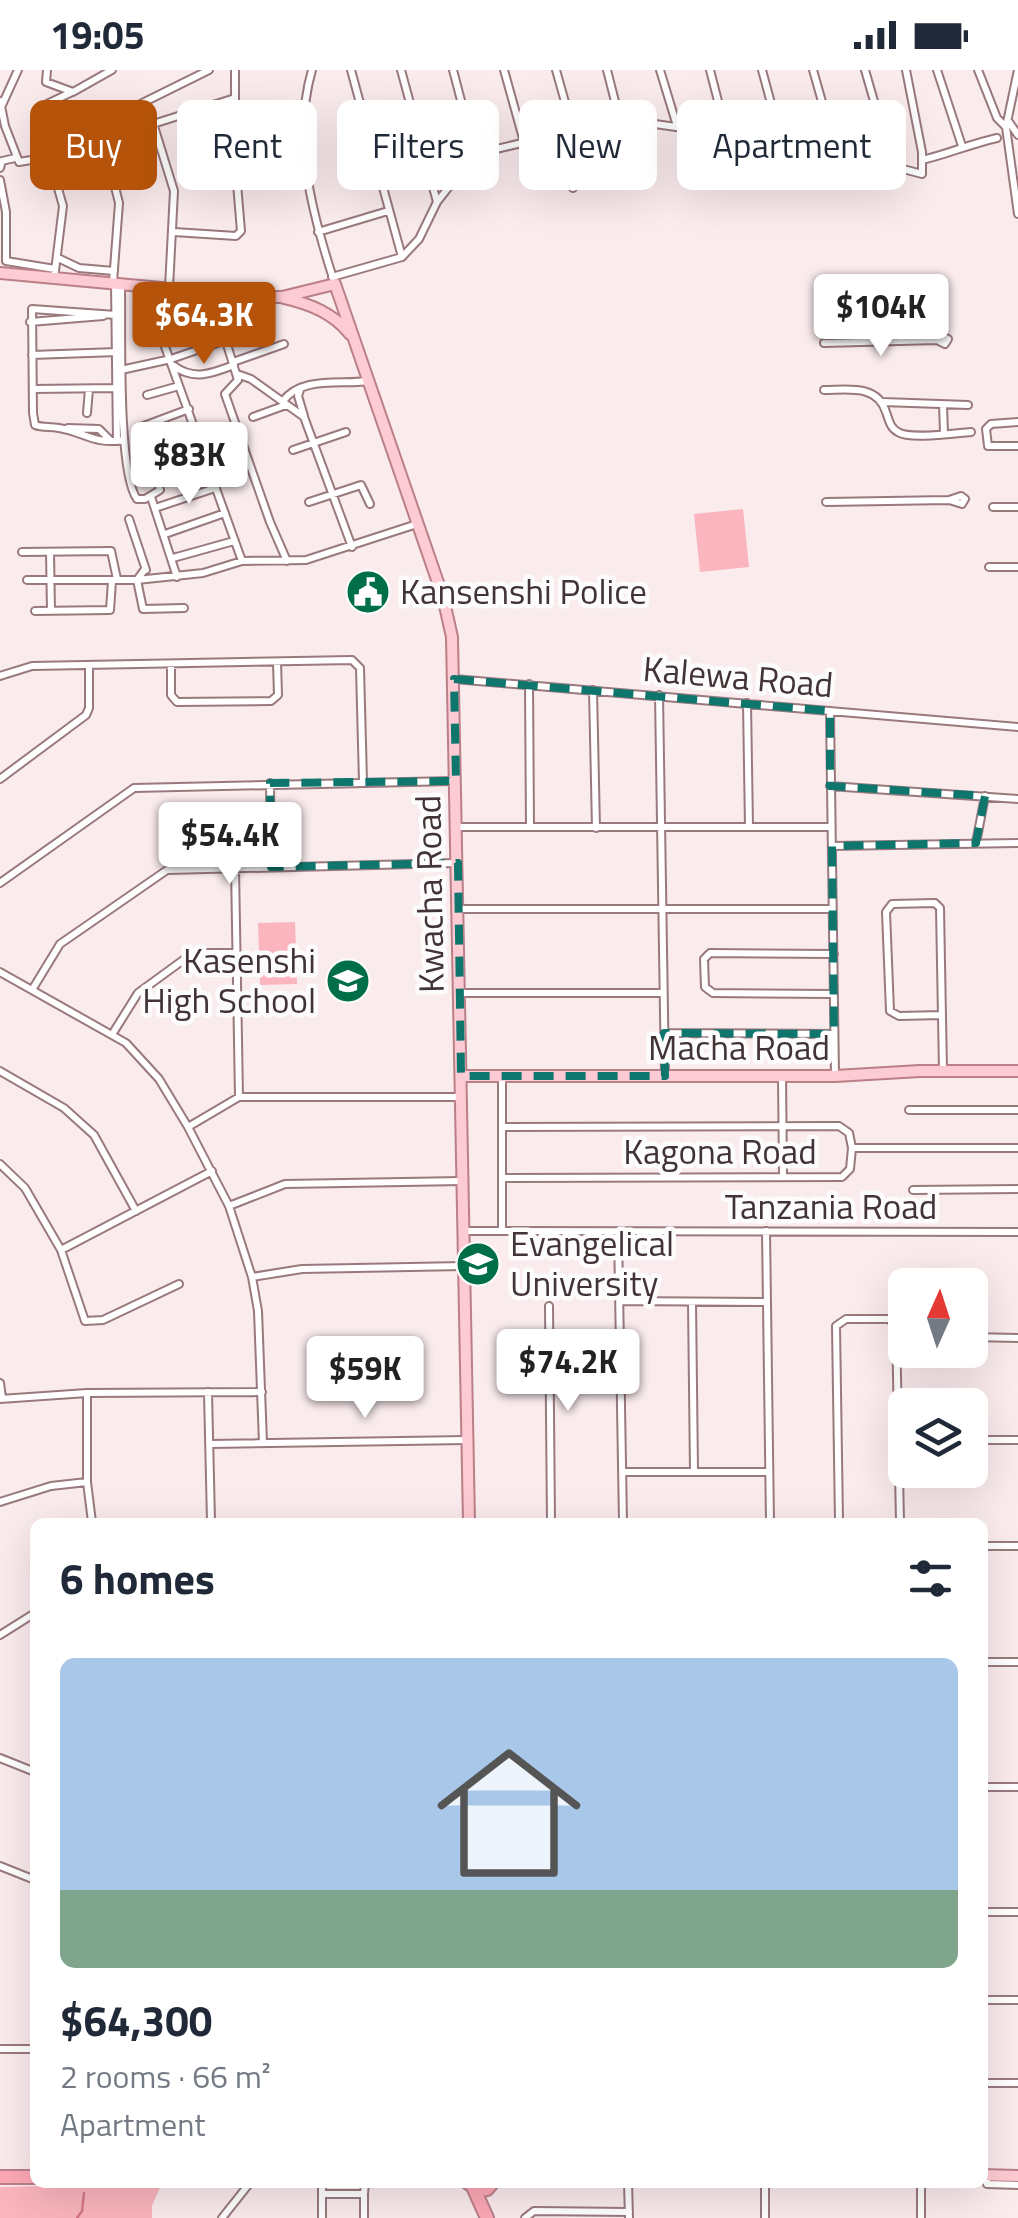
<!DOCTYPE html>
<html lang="en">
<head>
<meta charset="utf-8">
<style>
  :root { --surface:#fff; --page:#f6f6f7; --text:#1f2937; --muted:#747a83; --accent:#b45309 }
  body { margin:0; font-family:"Titillium Web",sans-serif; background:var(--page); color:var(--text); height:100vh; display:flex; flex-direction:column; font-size:38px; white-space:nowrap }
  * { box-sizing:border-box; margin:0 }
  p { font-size:32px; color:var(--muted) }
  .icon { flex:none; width:55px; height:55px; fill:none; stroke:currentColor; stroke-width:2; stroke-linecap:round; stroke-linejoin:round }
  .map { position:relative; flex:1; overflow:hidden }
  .details { position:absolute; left:30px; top:1448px; width:958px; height:670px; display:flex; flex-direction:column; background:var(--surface); border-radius:15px; box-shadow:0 10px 40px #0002 }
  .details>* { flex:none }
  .top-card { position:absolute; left:30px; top:30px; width:960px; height:90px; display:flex; gap:20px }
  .needle { width:65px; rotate:3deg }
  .buttons { position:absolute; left:888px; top:1198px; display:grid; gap:20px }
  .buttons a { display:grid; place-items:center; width:100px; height:100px; border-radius:15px; background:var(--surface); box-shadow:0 10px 40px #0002; font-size:50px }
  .price { position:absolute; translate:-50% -85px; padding:0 22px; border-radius:10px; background:#fff; color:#222; font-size:32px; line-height:65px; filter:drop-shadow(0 2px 5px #0008) }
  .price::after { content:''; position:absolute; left:50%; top:60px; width:30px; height:22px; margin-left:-15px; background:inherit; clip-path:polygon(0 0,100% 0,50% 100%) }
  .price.on { background:var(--accent); color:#fff }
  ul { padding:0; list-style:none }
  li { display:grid; align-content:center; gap:20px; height:530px; padding:0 30px }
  li span { display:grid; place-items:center; height:310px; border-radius:15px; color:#555 }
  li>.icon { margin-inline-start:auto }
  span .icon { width:180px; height:180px; fill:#fffc; stroke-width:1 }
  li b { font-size:42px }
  h2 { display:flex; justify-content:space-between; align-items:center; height:120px; padding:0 30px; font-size:42px }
  .chip { padding:0 35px; border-radius:15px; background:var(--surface); box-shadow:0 10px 40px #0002; font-size:35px; line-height:90px }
  .chip.on { background:var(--accent); color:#fff }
  .status { display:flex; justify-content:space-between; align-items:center; height:70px; padding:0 50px; background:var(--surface); direction:ltr }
  .status svg { height:28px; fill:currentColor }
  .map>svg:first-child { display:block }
  .green { fill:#fab5be }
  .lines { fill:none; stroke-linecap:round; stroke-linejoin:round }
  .stream { stroke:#d57787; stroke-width:2.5 }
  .minor-casing { stroke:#9a797d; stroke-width:10 }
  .major-casing { stroke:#bb7f88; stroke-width:14 }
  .highway-casing { stroke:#bb7f88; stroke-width:16 }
  .minor { stroke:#fff; stroke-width:6 }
  .major { stroke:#fdcbd3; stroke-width:10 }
  .highway { stroke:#fca8b5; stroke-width:12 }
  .marked { fill:none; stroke:#0f766e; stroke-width:8; stroke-dasharray:20 12; stroke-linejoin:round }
  .labels { text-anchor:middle; stroke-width:9; stroke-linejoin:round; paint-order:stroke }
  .poi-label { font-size:35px; fill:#423335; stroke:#fcfcfc; text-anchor:start }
  .street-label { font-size:35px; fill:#423335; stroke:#fcfcfc }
</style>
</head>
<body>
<div class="status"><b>19:05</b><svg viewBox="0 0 49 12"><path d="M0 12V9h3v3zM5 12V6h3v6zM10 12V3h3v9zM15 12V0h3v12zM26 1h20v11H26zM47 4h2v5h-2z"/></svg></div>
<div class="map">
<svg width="1018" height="2148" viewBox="0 0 1018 2148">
  <rect width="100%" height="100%" fill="#faebed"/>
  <path class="green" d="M743,439L749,497L700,502L694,444Z
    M295,852L297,914L260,915L258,853Z
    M162,2113L152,2136V2148H0V2117Z"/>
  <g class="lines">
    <path class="stream" d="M77,2148L82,2141L84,2123"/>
    <defs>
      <path id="minor" d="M47,0L46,12L73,22L112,0
        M312,0C292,68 312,143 333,208
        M401,0L437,132
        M453,0L475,84
        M504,0L524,72
        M556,0L574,64L571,78L573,118
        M607,0L621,55
        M660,0L677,56
        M710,0L727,66
        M762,0L781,70
        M813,0L838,88
        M865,0L893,97
        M937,0L962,76
        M978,0L997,48L1006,57
        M1018,0L1006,57L1018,144
        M0,31L5,56L19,92L49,87
        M47,34L72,22
        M2,35L18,0
        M1009,52L1018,65
        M153,53L174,121L169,218
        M74,77L78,64L104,52
        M922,90C948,84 970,74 997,68
        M0,98L2,91L15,88
        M0,110L6,142V191L55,199
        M174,162L236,166L241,161L235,90V28
        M318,162L388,141
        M402,187L419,169L437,132L475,84L573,61L641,52L725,64L757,72L787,70L812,83L856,93L888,95L922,104V82L906,0
        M58,188L79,198L114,201
        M332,207L402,187L351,0
        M54,209L63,136L49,87L235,28V0
        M113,212L119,133L103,69L104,52L209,0
        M115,214L117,371
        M121,214C122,255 117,402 137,429H145L160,420L141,357L189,339
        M152,218L159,260L242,491
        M211,223L238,310L225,324L270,452L287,491
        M116,245L32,239L33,343L35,355C43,358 50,356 59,358C84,362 94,375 124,370
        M30,252L103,246
        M223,261L260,248L259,227
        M824,273L937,270L945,274L948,269L944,267L937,270
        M32,285L117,282
        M233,292L284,274
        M174,296C194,311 213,303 234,295
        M121,300L171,289L226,270
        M237,304L251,309L304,347L352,477
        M33,319L117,318
        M300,320L298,326L304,346
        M824,320C848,320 877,314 886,342C889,350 890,358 898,362C910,370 955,363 971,362
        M147,325L179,316
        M283,331C302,306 340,315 368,311
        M883,332L968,335
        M943,335L944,363
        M87,343L89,319
        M253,347L286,335
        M1018,352L991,354L986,359L988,376H1018
        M68,358L99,359L110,370
        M293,380L346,362
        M149,383L197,366
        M157,408L207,392
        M151,427L177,507
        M309,432L361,415L370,434
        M826,432L949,430L961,426L965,429L962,434L949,430
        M993,437H1018
        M155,438L215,418
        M129,449L146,500
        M165,464L225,443
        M22,482L111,481L117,509
        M50,482L51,541
        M173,488L234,471
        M989,497H1018
        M145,499L137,510L143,539L184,538
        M27,510H137L203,503L242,491L306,490L417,454
        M35,541L110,540L112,511
        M171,594V625L177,632L271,631L278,625L277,592
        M0,606L32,596L352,590L360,598L363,712
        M454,609L1018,657
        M529,614L530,757
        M593,620L596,758
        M659,625L665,1006
        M747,633L749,757
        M830,641L835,1006
        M0,709L86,645L89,638V595
        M270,713L271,797
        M830,716L1018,729
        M457,757H831
        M976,773L985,726
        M832,776L1018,773
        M235,798L239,1027
        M0,813L134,718L454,711
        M459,839H832
        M834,884L710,883L704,889L705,917L713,923L834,924
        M0,902L126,973L159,1009L188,1057L229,1136L252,1207L258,1241L263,1373
        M32,920L60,874L167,800L456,793
        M460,923H663
        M942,945L899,946L890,941L886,842L892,834L935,833L940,838L943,1001
        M113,963L138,923L186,888L200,883H236
        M664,963L834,964
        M0,1001L64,1038L94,1065L136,1141
        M782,1006L783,1107
        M909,1040H1018
        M188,1057L239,1027H462
        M852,1078H1018
        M0,1094L25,1118L61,1180L85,1251L103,1250L179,1214
        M503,1108L842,1107L850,1099L852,1078L849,1063L839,1056L503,1057
        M913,1120L1018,1119
        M229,1136L285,1114L462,1111
        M464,1161L1018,1162
        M502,1161V1006
        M766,1161L770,1452
        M618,1162L623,1452
        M61,1180L212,1101
        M252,1207L302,1199L464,1196
        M620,1231L767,1232
        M692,1232L694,1401
        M549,1236L551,1452
        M970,1267L1018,1268
        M0,1313L2,1328
        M208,1322L211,1452
        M87,1323V1412L92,1452
        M0,1329L87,1323L262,1322
        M970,1370H1018
        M211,1374L467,1370
        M623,1402H769
        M0,1432L51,1416L87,1412
        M839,1452L836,1256L846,1249H889L896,1256L900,1452
        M982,1476H1018
        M0,1565L35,1543
        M982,1592H1018
        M0,1688L35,1702
        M982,1717H1018
        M0,1796L35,1810
        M982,1842H1018
        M982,1930H1018
        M0,1979H35
        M982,2013H1018
        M987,2105V2114L1018,2115
        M322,2112V2148
        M628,2112L629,2148
        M921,2112V2148
        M322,2124H364L365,2112
        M222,2148L249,2114
        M364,2148V2124
        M525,2148L534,2141L629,2142
        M765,2148V2112"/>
      <path id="major" d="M0,203L259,227H282L335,214L443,527L452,567L469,1452
        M284,228C310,234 333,243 350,264
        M461,1006H835L920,1001H1018
        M982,2105L1018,2106"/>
      <path id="highway" d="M0,2107H35
        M467,2112L478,2120L487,2119L493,2112
        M474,2119L487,2148"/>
    </defs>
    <use href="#minor" class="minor-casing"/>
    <use href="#major" class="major-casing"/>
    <use href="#highway" class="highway-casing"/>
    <use href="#minor" class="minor"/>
    <use href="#major" class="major"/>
    <use href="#highway" class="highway"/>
  </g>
  <path class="marked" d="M454,609L830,641V716L985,726L976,773L832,776L834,964L664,963L665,1006H461L458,793L271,797L270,713L456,711Z"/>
  <defs>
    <symbol id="civic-disc" viewBox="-11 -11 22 22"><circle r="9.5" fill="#006e46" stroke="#fcfcfc"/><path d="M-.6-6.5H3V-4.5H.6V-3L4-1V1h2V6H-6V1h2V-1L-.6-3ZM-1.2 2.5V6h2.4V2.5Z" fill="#fff"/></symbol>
    <symbol id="school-disc" viewBox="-11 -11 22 22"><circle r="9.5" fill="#006e46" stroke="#fcfcfc"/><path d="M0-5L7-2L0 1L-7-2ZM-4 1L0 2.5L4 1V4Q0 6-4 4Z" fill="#fff"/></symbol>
    <symbol id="university-disc" viewBox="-11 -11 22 22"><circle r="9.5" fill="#006e46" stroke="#fcfcfc"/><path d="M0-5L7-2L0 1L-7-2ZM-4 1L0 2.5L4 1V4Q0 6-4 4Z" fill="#fff"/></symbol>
  </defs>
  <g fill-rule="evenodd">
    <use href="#civic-disc" x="343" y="497" width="50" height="50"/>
    <use href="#school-disc" x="323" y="886" width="50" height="50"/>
    <use href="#university-disc" x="453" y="1169" width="50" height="50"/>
  </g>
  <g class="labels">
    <g class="poi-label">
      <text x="400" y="534">Kansenshi Police</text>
      <text x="316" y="903" text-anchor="end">Kasenshi<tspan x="316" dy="40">High School</tspan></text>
      <text x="510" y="1186">Evangelical<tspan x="510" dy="40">University</tspan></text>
    </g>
    <g class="street-label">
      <text transform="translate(738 607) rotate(5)" y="12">Kalewa Road</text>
      <text transform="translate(430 824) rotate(-91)" y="12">Kwacha Road</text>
      <text x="739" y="990">Macha Road</text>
      <text x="720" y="1094">Kagona Road</text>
      <text x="831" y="1149">Tanzania Road</text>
    </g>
  </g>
</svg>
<div class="buttons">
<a><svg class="needle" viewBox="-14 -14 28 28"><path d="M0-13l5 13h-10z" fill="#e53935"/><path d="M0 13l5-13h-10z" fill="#747a83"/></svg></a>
<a><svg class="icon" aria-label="layers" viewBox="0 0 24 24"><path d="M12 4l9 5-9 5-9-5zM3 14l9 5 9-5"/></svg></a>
</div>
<b class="price" style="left:881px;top:289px">$104K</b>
<b class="price on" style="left:204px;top:297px">$64.3K</b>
<b class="price" style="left:189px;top:437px">$83K</b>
<b class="price" style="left:230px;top:817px">$54.4K</b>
<b class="price" style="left:568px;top:1344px">$74.2K</b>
<b class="price" style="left:365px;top:1351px">$59K</b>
<div class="top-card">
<a class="chip on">Buy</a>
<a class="chip">Rent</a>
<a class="chip">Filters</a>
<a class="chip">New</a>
<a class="chip">Apartment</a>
</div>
<section class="details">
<h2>6 homes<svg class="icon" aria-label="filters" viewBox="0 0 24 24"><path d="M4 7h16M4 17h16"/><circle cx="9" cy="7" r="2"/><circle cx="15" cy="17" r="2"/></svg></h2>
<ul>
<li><span style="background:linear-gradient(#a9c7e8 75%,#7fa58c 0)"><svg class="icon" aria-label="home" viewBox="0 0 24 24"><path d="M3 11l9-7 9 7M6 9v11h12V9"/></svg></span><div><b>$64,300</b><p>2 rooms · 66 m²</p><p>Apartment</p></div></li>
</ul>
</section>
</div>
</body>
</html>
